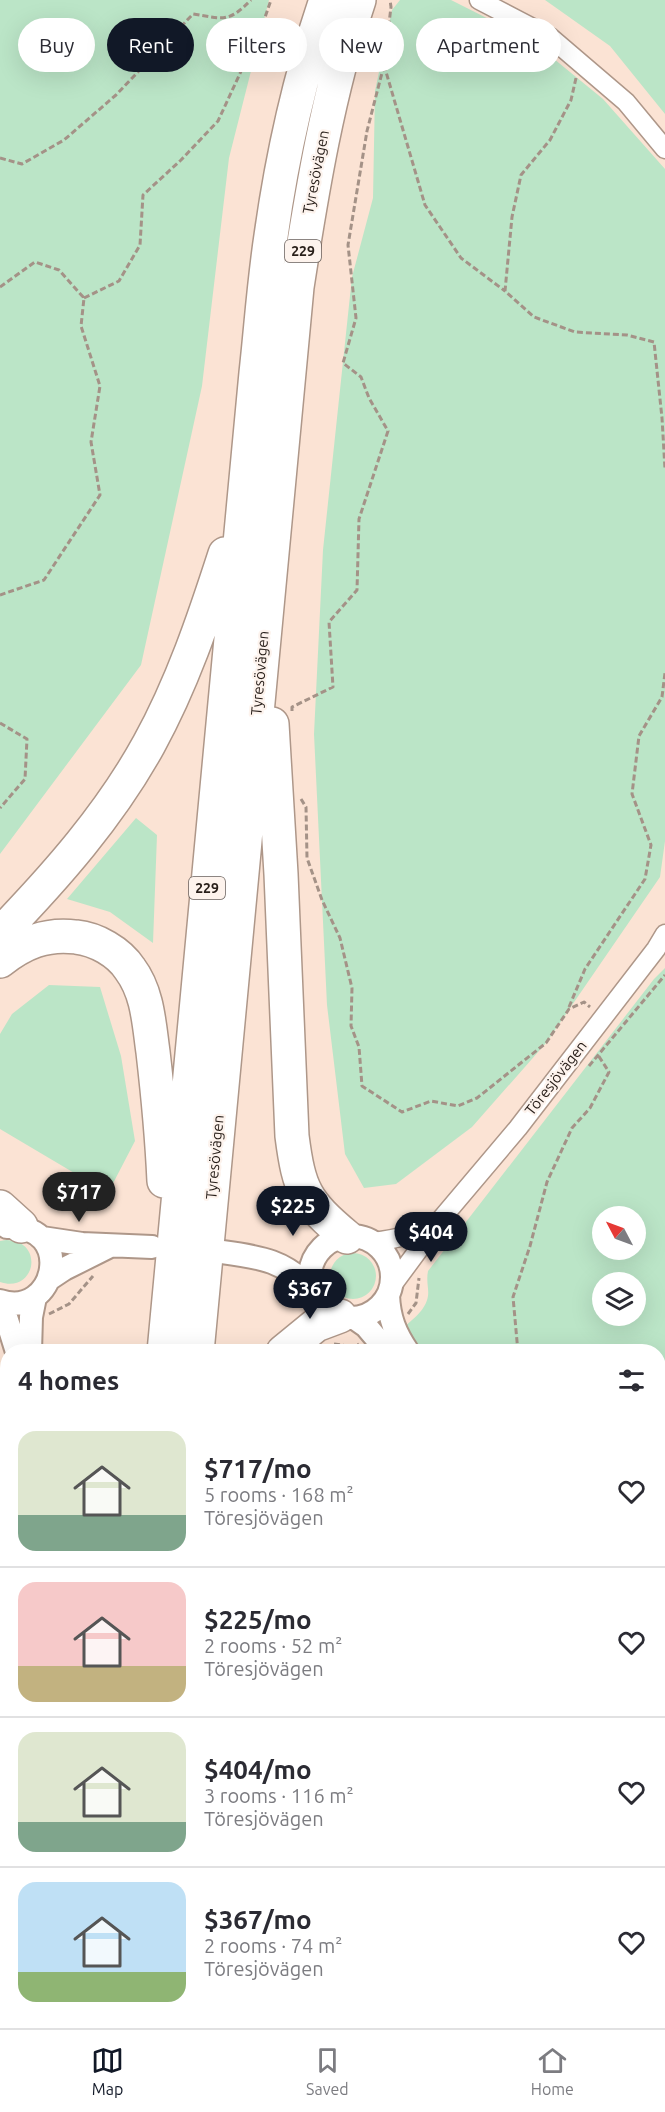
<!DOCTYPE html>
<html lang="en">
<head>
<meta charset="utf-8">
<style>
  :root { --surface:#fff; --page:#f7f7f7; --text:#2b2b33; --muted:#7c7c81; --line:#e1e1e2; --accent:#111827 }
  body { margin:0; font-family:Ubuntu,sans-serif; background:var(--page); color:var(--text); height:100vh; display:flex; flex-direction:column; font-size:22px; white-space:nowrap }
  * { box-sizing:border-box; margin:0 }
  p { font-size:20px; color:var(--muted) }
  .icon { flex:none; width:33px; height:33px; fill:none; stroke:currentColor; stroke-width:2; stroke-linecap:round; stroke-linejoin:round }
  .map { position:relative; flex:1; overflow:hidden }
  .side { position:absolute; left:0px; top:1344px; width:666px; height:684px; display:flex; flex-direction:column; background:var(--surface); border-radius:24px 24px 0 0; box-shadow:0 6px 24px #0002 }
  .side>* { flex:none }
  .banner { position:absolute; left:18px; top:18px; width:630px; height:54px; display:flex; gap:12px }
  .needle { width:39px; rotate:311deg }
  .fabs { position:absolute; left:592px; top:1206px; display:grid; gap:12px }
  .fabs a { display:grid; place-items:center; width:54px; height:54px; border-radius:50%; background:var(--surface); box-shadow:0 6px 24px #0002; font-size:30px }
  .price { position:absolute; translate:-50% -51px; padding:0 14px; border-radius:21px; background:var(--accent); color:#fff; font-size:20px; line-height:39px; filter:drop-shadow(0 2px 3px #0008) }
  .price::after { content:''; position:absolute; left:50%; top:36px; width:18px; height:14px; margin-left:-9px; background:inherit; clip-path:polygon(0 0,100% 0,50% 100%) }
  .price.active { background:#222; color:#fff }
  ul { padding:0; list-style:none }
  li { display:flex; align-items:center; gap:18px; height:150px; padding:0 18px }
  li+li { border-top:2px solid var(--line) }
  li span { display:grid; place-items:center; flex:none; width:168px; height:120px; border-radius:18px; color:#555 }
  li>.icon { margin-inline-start:auto }
  span .icon { width:72px; height:72px; fill:#fffc; stroke-width:1 }
  li b { font-size:26px }
  h2 { display:flex; justify-content:space-between; align-items:center; height:72px; padding:0 18px; font-size:26px }
  .tag { padding:0 21px; border-radius:27px; background:var(--surface); box-shadow:0 6px 24px #0002; font-size:21px; line-height:54px }
  .tag.active { background:var(--accent); color:#fff }
  .tabs { display:flex; justify-content:space-around; align-items:center; height:84px; border-top:2px solid var(--line); background:var(--surface); font-size:16px; color:var(--muted) }
  .tabs a { display:grid; justify-items:center; gap:3px }
  .tabs .active { color:var(--accent) }
  .map>svg:first-child { display:block }
  .green { fill:#bbe5c7; fill-rule:evenodd }
  .lines { fill:none; stroke-linecap:round; stroke-linejoin:round }
  .minor-casing { stroke:#ae9789; stroke-width:21 }
  .tertiary-casing { stroke:#ae9789; stroke-width:26 }
  .motorway-casing { stroke:#ae9789; stroke-width:36 }
  .path { stroke:#a49287; stroke-width:3; stroke-dasharray:6 3; stroke-linecap:butt }
  .minor { stroke:#fff; stroke-width:18 }
  .tertiary { stroke:#fff; stroke-width:22 }
  .motorway { stroke:#fff; stroke-width:33 }
  .labels { text-anchor:middle; stroke-width:4.5; stroke-linejoin:round; paint-order:stroke }
  .shield { fill:#fdf3ed; stroke:#675e59; stroke-width:1.5 }
  .shield-label { font-size:14px; font-weight:bold; fill:#271e19 }
  .street-label { font-size:15px; fill:#271e19; stroke:#fdf3ed }
</style>
</head>
<body>
<div class="map">
<svg width="665" height="2028" viewBox="0 0 665 2028">
  <rect width="100%" height="100%" fill="#fbe3d4"/>
  <path class="green" d="M0,0H269L229,158L202,386L141,665L0,854Z
    M400,0H451L532,41L603,99L665,169V841L660,877L546,1043L472,1127L396,1184L364,1188L345,1154L327,1005L314,734L323,550L352,277L373,198L375,91L392,10Z
    M545,0H665V114L610,46Z
    M136,818L157,835L153,943L110,912L67,899Z
    M665,968V1415L659,1414L658,1352L423,1351L403,1328C412,1320 426,1310 428,1296C429,1288 426,1282 428,1271L654,979ZM603,1216H636V1250H603ZM603,1282H636V1316H603Z
    M49,985L100,987L121,1056L135,1141L108,1193L0,1129V1034L12,1014Z
    M6,1240C45,1240 36,1294 0,1282V1241Z
    M330 1276a23 23 0 1 1 46 0a23 23 0 1 1-46 0Z
    M659,1482L665,1483V2028H165L166,2020H658Z
    M7,1985L8,2020L71,2021L70,2028H0V2000Z"/>
  <g class="lines">
    <defs>
      <path id="minor" d="M479,0L550,37L626,102L665,149
        M373,1242C396,1239 416,1235 436,1222
        M391,1287L442,1218L518,1128L656,949L665,934
        M0,1561H8
        M0,1888L8,1889"/>
      <path id="tertiary" d="M310 1277a41 41 0 1 1 82 0a41 41 0 1 1-82 0Z
        M42,1238L82,1244L152,1247
        M222,1252C261,1257 286,1261 313,1291
        M49,1279L64,1269L108,1247
        M388,1295C389,1318 395,1333 408,1352
        M0,1301C56,1320 77,1224 7,1227
        M0,1309L7,1320L17,1352
        M356,1319L366,1326L388,1352
        M30,1352L31,1317L35,1297
        M658,1442L665,1444
        M0,1954L8,1916"/>
      <path id="motorway" d="M272,724L281,874L292,1136C299,1190 305,1202 347,1237
        M0,934C56,876 110,815 149,744C182,684 204,619 225,554
        M0,961C23,943 46,933 76,937C96,939 119,952 130,969C148,993 149,1024 153,1052C158,1095 162,1138 164,1181
        M0,1207L21,1226
        M164,1352L256,373C261,328 264,282 271,236C282,157 300,76 326,0
        M197,1352L297,287C312,190 328,93 359,0
        M283,1352L316,1325L340,1316
        M102,2028L103,2020
        M134,2028L135,2020"/>
    </defs>
    <use href="#minor" class="minor-casing"/>
    <use href="#tertiary" class="tertiary-casing"/>
    <use href="#motorway" class="motorway-casing"/>
    <path class="path" d="M384,65L425,205L461,258L505,291
      M576,78L571,100L550,140L521,175L512,217L505,291L534,317L575,332L627,335L654,342L662,418L665,469
      M0,158L22,164L64,140L116,95L193,14C224,19 228,23 251,0
      M0,287L35,262L59,270L84,298L81,326L100,386L91,442L100,495L44,580L0,595
      M84,298L119,281L140,245L143,195L181,160L218,121L262,26L271,0
      M292,711V707L333,687L329,622L357,590L359,519L388,431L369,398L361,377L343,363L356,318L348,245L367,131L384,65L391,7L390,0
      M0,723L27,739L25,779L0,808
      M301,799L306,807L307,858L322,900L340,938L352,988L351,1026L359,1047L362,1086L402,1112L431,1101L458,1106L477,1098L546,1043L569,1009L584,1002L590,1007
      M569,1007L585,969L645,879L651,845L632,794L639,736L662,697L665,673
      M589,1066L665,975
      M49,1314L69,1304L93,1276
      M408,1314L416,1303L419,1278
      M334,1344L355,1347L360,1352
      M357,1352L355,1347L359,1344
      M518,1352L513,1297L530,1246L547,1182L572,1128L590,1108L609,1072L598,1055
      M658,1464L665,1466
      M658,1707L665,1709
      M658,1715L665,1713
      M658,1762L665,1761
      M1,1872L8,1808
      M658,1916L661,1890L659,1858L662,1836L665,1835
      M658,1930L665,1931
      M665,1957L660,1981L665,1988
      M661,1982L665,2010
      M340,2020L341,2028
      M478,2020L486,2028L516,2024L520,2020
      M658,2020L665,2025
      M197,2028V2020
      M222,2028L226,2020
      M311,2028L314,2020
      M357,2028L359,2020
      M387,2028L391,2020"/>
    <use href="#minor" class="minor"/>
    <use href="#tertiary" class="tertiary"/>
    <use href="#motorway" class="motorway"/>
  </g>
  <g class="labels">
    <g class="shield">
      <rect x="285" y="240" width="36" height="22" rx="4.5"/>
      <rect x="189" y="877" width="36" height="22" rx="4.5"/>
    </g>
    <g class="shield-label">
      <text x="303" y="256">229</text>
      <text x="207" y="893">229</text>
    </g>
    <g class="street-label">
      <text transform="translate(316 172) rotate(-79)" y="5">Tyresövägen</text>
      <text transform="translate(260 673) rotate(-85)" y="5">Tyresövägen</text>
      <text transform="translate(556 1078) rotate(-52)" y="5">Töresjövägen</text>
      <text transform="translate(215 1157) rotate(-85)" y="5">Tyresövägen</text>
    </g>
  </g>
</svg>
<div class="fabs">
<a><svg class="needle" viewBox="-14 -14 28 28"><path d="M0-13l5 13h-10z" fill="#e53935"/><path d="M0 13l5-13h-10z" fill="#7c7c81"/></svg></a>
<a><svg class="icon" aria-label="layers" viewBox="0 0 24 24"><path d="M12 4l9 5-9 5-9-5zM3 14l9 5 9-5"/></svg></a>
</div>
<b class="price active" style="left:79px;top:1223px">$717</b>
<b class="price" style="left:293px;top:1237px">$225</b>
<b class="price" style="left:431px;top:1263px">$404</b>
<b class="price" style="left:310px;top:1320px">$367</b>
<div class="banner">
<a class="tag">Buy</a>
<a class="tag active">Rent</a>
<a class="tag">Filters</a>
<a class="tag">New</a>
<a class="tag">Apartment</a>
</div>
<section class="side">
<h2>4 homes<svg class="icon" aria-label="filters" viewBox="0 0 24 24"><path d="M4 7h16M4 17h16"/><circle cx="9" cy="7" r="2"/><circle cx="15" cy="17" r="2"/></svg></h2>
<ul>
<li><span style="background:linear-gradient(#dfe7d0 70%,#7fa58c 0)"><svg class="icon" aria-label="home" viewBox="0 0 24 24"><path d="M3 11l9-7 9 7M6 9v11h12V9"/></svg></span><div><b>$717/mo</b><p>5 rooms · 168 m²</p><p>Töresjövägen</p></div><svg class="icon" aria-label="heart" viewBox="0 0 24 24"><path d="M12 20l-8-8c-3-5 5-10 8-4 3-6 11-1 8 4z"/></svg></li>
<li><span style="background:linear-gradient(#f6c9c9 70%,#c2b280 0)"><svg class="icon" aria-label="home" viewBox="0 0 24 24"><path d="M3 11l9-7 9 7M6 9v11h12V9"/></svg></span><div><b>$225/mo</b><p>2 rooms · 52 m²</p><p>Töresjövägen</p></div><svg class="icon" aria-label="heart" viewBox="0 0 24 24"><path d="M12 20l-8-8c-3-5 5-10 8-4 3-6 11-1 8 4z"/></svg></li>
<li><span style="background:linear-gradient(#dfe7d0 75%,#7fa58c 0)"><svg class="icon" aria-label="home" viewBox="0 0 24 24"><path d="M3 11l9-7 9 7M6 9v11h12V9"/></svg></span><div><b>$404/mo</b><p>3 rooms · 116 m²</p><p>Töresjövägen</p></div><svg class="icon" aria-label="heart" viewBox="0 0 24 24"><path d="M12 20l-8-8c-3-5 5-10 8-4 3-6 11-1 8 4z"/></svg></li>
<li><span style="background:linear-gradient(#bfe0f5 75%,#8fb573 0)"><svg class="icon" aria-label="home" viewBox="0 0 24 24"><path d="M3 11l9-7 9 7M6 9v11h12V9"/></svg></span><div><b>$367/mo</b><p>2 rooms · 74 m²</p><p>Töresjövägen</p></div><svg class="icon" aria-label="heart" viewBox="0 0 24 24"><path d="M12 20l-8-8c-3-5 5-10 8-4 3-6 11-1 8 4z"/></svg></li>
</ul>
</section>
</div>
<nav class="tabs">
<a class="active"><svg class="icon" aria-label="map" viewBox="0 0 24 24"><path d="M3 6l6-2 6 2 6-2v14l-6 2-6-2-6 2zM9 4v14M15 6v14"/></svg>Map</a>
<a><svg class="icon" aria-label="saved" viewBox="0 0 24 24"><path d="M7 4h10v16l-5-4-5 4z"/></svg>Saved</a>
<a><svg class="icon" aria-label="home" viewBox="0 0 24 24"><path d="M3 11l9-7 9 7M6 9v11h12V9"/></svg>Home</a>
</nav>
</body>
</html>
